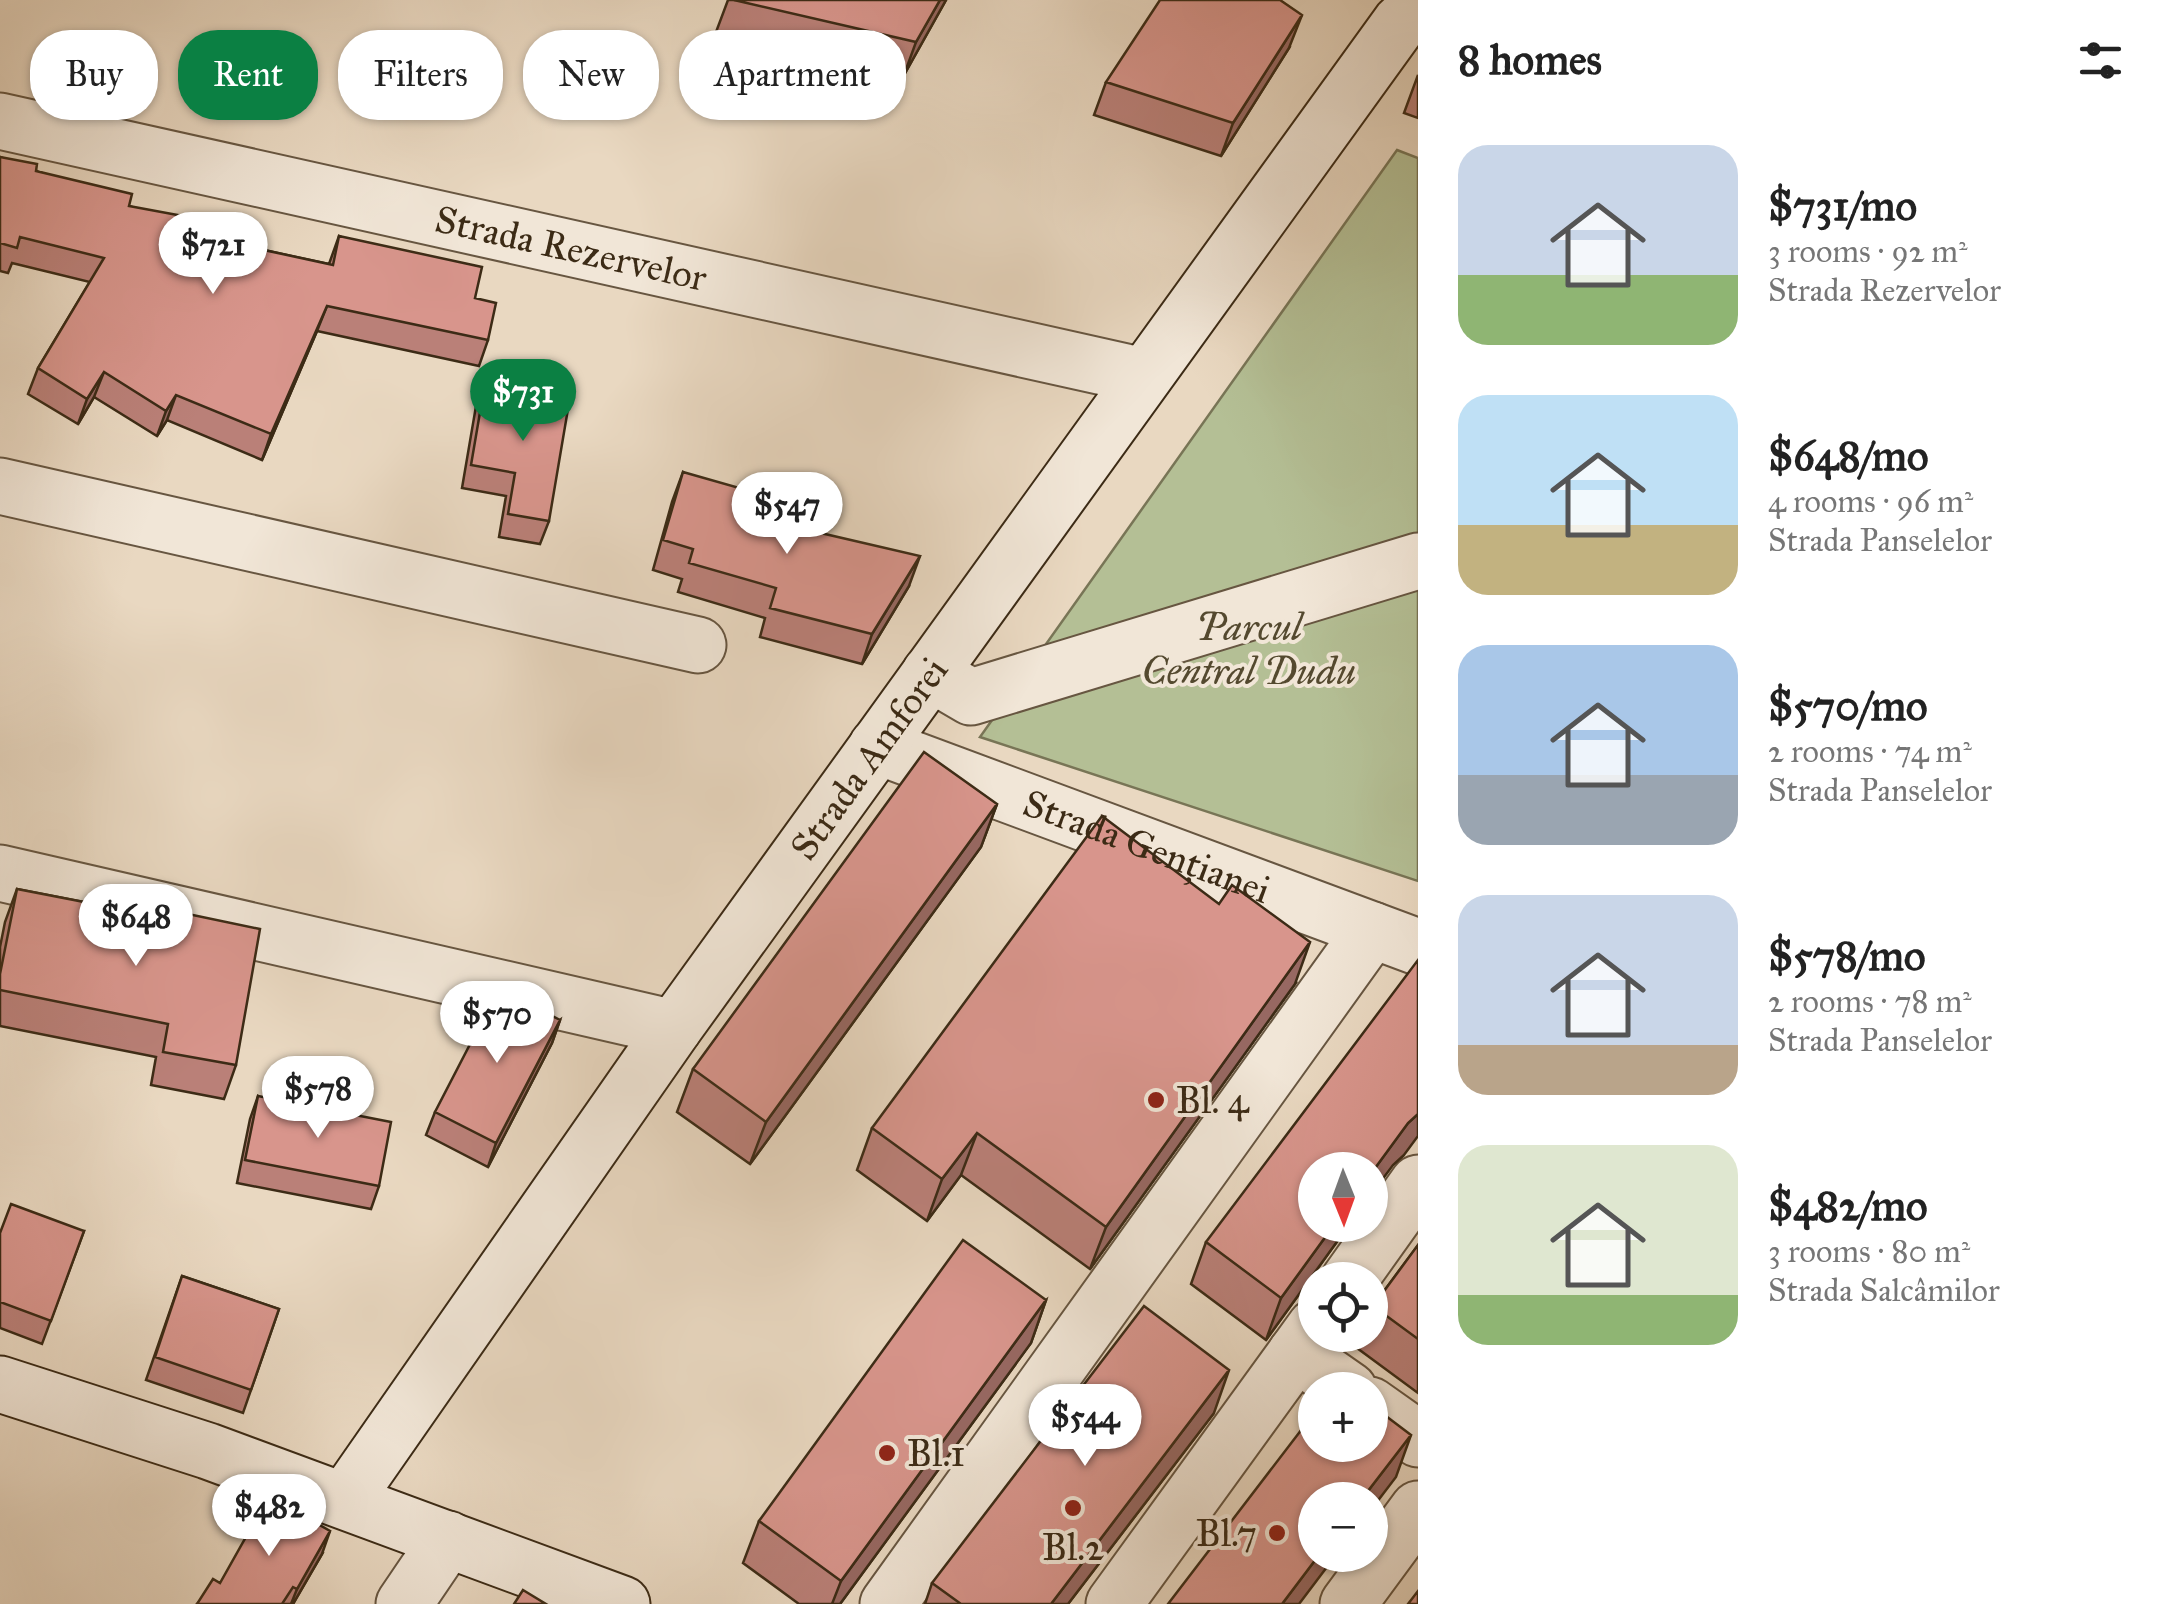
<!DOCTYPE html>
<html lang="en">
<head>
<meta charset="utf-8">
<style>
  :root { --surface:#fff; --page:#f2f2f2; --text:#222; --muted:#767676; --accent:#0b8043 }
  body { margin:0; font-family:"IM FELL Great Primer",serif; background:var(--page); color:var(--text); height:100vh; display:flex; flex-direction:column; font-size:38px; white-space:nowrap }
  * { box-sizing:border-box; margin:0 }
  p { font-size:32px; color:var(--muted) }
  .icon { flex:none; width:55px; height:55px; fill:none; stroke:currentColor; stroke-width:2; stroke-linecap:round; stroke-linejoin:round }
  .map { position:relative; flex:1; overflow:hidden }
  .sheet { display:flex; flex-direction:column; background:var(--surface); width:750px }
  .sheet>* { flex:none }
  .banner { position:absolute; left:30px; top:30px; width:950px; height:90px; display:flex; gap:20px }
  .needle { width:65px; rotate:179deg }
  .buttons { position:absolute; left:1298px; top:1152px; display:grid; gap:20px }
  .buttons a { display:grid; place-items:center; width:90px; height:90px; border-radius:50%; background:var(--surface); box-shadow:0 2px 8px #0004; font-size:50px }
  .price { position:absolute; translate:-50% -85px; padding:0 22px; border-radius:35px; background:#fff; color:#222; font-size:32px; line-height:65px; filter:drop-shadow(0 2px 5px #0008) }
  .price::after { content:''; position:absolute; left:50%; top:60px; width:30px; height:22px; margin-left:-15px; background:inherit; clip-path:polygon(0 0,100% 0,50% 100%) }
  .price.on { background:var(--accent); color:#fff }
  ul { padding:0; list-style:none }
  li { display:flex; align-items:center; gap:30px; height:250px; padding:0 40px }
  li span { display:grid; place-items:center; flex:none; width:280px; height:200px; border-radius:30px; color:#555 }
  li>.icon { margin-inline-start:auto }
  span .icon { width:120px; height:120px; fill:#fffc; stroke-width:1 }
  li b { font-size:42px }
  h2 { display:flex; justify-content:space-between; align-items:center; height:120px; padding:0 40px; font-size:42px }
  .pill { padding:0 35px; border-radius:40px; background:var(--surface); box-shadow:0 2px 8px #0004; font-size:35px; line-height:90px }
  .pill.on { background:var(--accent); color:#fff }
  main { display:flex; flex:1; min-height:0 }
  .map>svg:first-child { display:block }
  .green { fill:#b4bf95; stroke:#787556; stroke-width:2.5 }
  .lines { fill:none; stroke-linecap:round; stroke-linejoin:round }
  .street-casing { stroke:#675641; stroke-width:59 }
  .secondary-casing { stroke:#3c2b16; stroke-width:59 }
  .street { stroke:#f1e6d7; stroke-width:55 }
  .secondary { stroke:#f1e6d7; stroke-width:55 }
  .wall { fill:#ba8078; stroke:#3c2b16; stroke-width:2.5 }
  .shaded-wall { fill:#976862; stroke:#3c2b16; stroke-width:2.5 }
  .building { fill:#d8958c; stroke:#3c2b16; stroke-width:2.5 }
  .poi-dot { fill:#8f2418; stroke:#f1e6d7; stroke-width:4 }
  .labels { text-anchor:middle; stroke-width:8; stroke-linejoin:round; paint-order:stroke }
  .street-label { font-size:38px; fill:#3c2b16; stroke:#f1e6d7 }
  .park-label { font-size:38px; font-style:italic; fill:#54492f; stroke:#f1e6d7 }
  .poi-label { font-size:38px; fill:#3c2b16; stroke:#f1e6d7; text-anchor:start }
</style>
</head>
<body>
<main>
<div class="map">
<svg width="1418" height="1604" viewBox="0 0 1418 1604">
  <rect width="100%" height="100%" fill="#e9d8c1"/>
  <filter id="stains"><feTurbulence type="fractalNoise" baseFrequency=".002" numOctaves="4"/><feColorMatrix values="0 0 0 0 .2 0 0 0 0 .09 0 0 0 0 .02 0 0 0 .5 -.17"/></filter>
  <radialGradient id="worn" r=".72"><stop offset=".6" stop-color="#630" stop-opacity="0"/><stop offset="1" stop-color="#630" stop-opacity=".3"/></radialGradient>
  <path class="green" d="M1397,150L1418,158V881L980,737Z"/>
  <g class="lines">
    <defs>
      <g id="street">
        <path id="s1" d="M0,121L1144,376"/>
        <path d="M0,486L698,645"/>
        <path d="M930,673L971,697L1418,561"/>
        <path id="s2" d="M877,746L1418,947"/>
        <path d="M0,873L674,1028"/>
        <path d="M1349,1280L1418,1183"/>
        <path d="M1296,1353L1349,1390"/>
        <path d="M1370,1405L1418,1439"/>
        <path d="M404,1604L448,1539"/>
        <path d="M888,1604L1372,930"/>
        <path d="M1114,1604L1315,1327"/>
        <path d="M1348,1604L1418,1509"/>
      </g>
      <g id="secondary">
        <path d="M0,1384L208,1451L622,1604"/>
        <path id="s3" d="M345,1500L674,1028L1400,23L1418,6"/>
      </g>
    </defs>
    <use href="#street" class="street-casing"/>
    <use href="#secondary" class="secondary-casing"/>
    <use href="#street" class="street"/>
    <use href="#secondary" class="secondary"/>
  </g>
  <path class="wall" d="M728,0H946L904,75L716,32Z
    M1289,48L1221,156L1094,115L1106,82Z
    M1418,75V118L1404,113Z
    M0,157L129,206L250,247L329,264L339,236L475,298L488,340L479,366L317,331L262,460L167,420L157,436L94,397L78,424L28,394L38,368L90,282L12,263L8,273L0,271Z
    M485,383L549,521L540,544L499,537L506,496L462,488L476,406Z
    M683,472L743,515L909,586L862,664L760,637L765,618L678,592L682,579L653,570L672,502Z
    M997,804L981,847L750,1164L677,1112L693,1069Z
    M17,889L186,922L188,914L236,1065L224,1099L151,1085L156,1057L0,1026V947L5,922Z
    M1295,984L1090,1269L961,1175L927,1221L857,1170L872,1128Z
    M560,1020L552,1043L488,1167L426,1135L435,1112Z
    M258,1096L379,1186L371,1209L237,1183L250,1119Z
    M1404,1155L1315,1225H1349L1266,1340L1191,1284L1206,1242Z
    M84,1231L42,1344L0,1328V1233Z
    M1418,1245V1393L1357,1348L1362,1335H1370V1314L1373,1306Z
    M182,1276L279,1309L243,1413L146,1380Z
    M1046,1300L1031,1343L840,1604H799L743,1563L759,1521Z
    M1214,1413L1068,1604H925L932,1583Z
    M322,1554L293,1604H197L220,1583Z"/>
  <path class="shaded-wall" d="M940,0H946L904,75L916,42Z
    M1302,15L1289,48L1221,156L1233,123Z
    M327,306L317,331L262,460L271,434Z
    M104,372L94,397L78,424L87,399Z
    M176,395L167,420L157,436L166,411Z
    M920,556L909,586L862,664L872,634Z
    M997,804L981,847L750,1164L766,1122Z
    M1310,942L1295,984L1090,1269L1106,1227Z
    M560,1020L552,1043L488,1167L496,1143Z
    M1418,1114V1136L1404,1155L1393,1165L1370,1196V1175L1408,1123Z
    M977,1133L961,1175L927,1221L942,1179Z
    M1334,1225H1349L1266,1340L1281,1298Z
    M1046,1300L1031,1343L840,1604H832L841,1581Z
    M1229,1370L1214,1413L1068,1604H1051Z
    M1411,1435L1396,1477L1370,1511V1500H1361Z
    M330,1531L322,1554L293,1604H291L297,1589Z
    M1319,1555H1336L1299,1604H1282Z"/>
  <path class="building" d="M734,0H940L916,42Z
    M1160,0H1280L1302,15L1233,123L1106,82Z
    M0,157L37,164L36,171L132,194L129,206L253,229L250,247L333,265L339,236L482,267L475,298L496,303L488,340L327,306L271,434L176,395L166,411L104,372L87,399L38,368L104,258L20,237L17,248L0,243Z
    M485,383L570,397L549,521L508,514L515,473L471,465Z
    M683,472L750,491L743,515L920,556L872,634L770,608L776,588L689,563L693,549L663,540Z
    M924,752L997,804L766,1122L693,1069Z
    M1102,816L1219,904L1232,885L1310,942L1106,1227L977,1133L942,1179L872,1128Z
    M17,889L187,922L188,914L260,929L236,1065L163,1052L168,1024L0,990V974Z
    M1418,960V1114L1408,1123L1370,1175V1170H1315V1225H1334L1281,1298L1206,1242Z
    M496,994L521,1000L560,1020L496,1143L435,1112Z
    M258,1096L391,1122L379,1186L245,1160Z
    M11,1204L84,1231L51,1321L0,1302V1233Z
    M963,1240L1046,1300L841,1581L759,1521Z
    M1418,1245V1339L1373,1306Z
    M182,1276L279,1309L251,1390L155,1357Z
    M1144,1306L1229,1370L1051,1604H961L932,1583Z
    M1339,1381L1351,1390H1332Z
    M1370,1404L1411,1435L1361,1500H1315V1555H1319L1282,1604H1168L1315,1412V1445H1370Z
    M269,1496L330,1531L297,1589L293,1587L282,1604H197L213,1579L220,1583Z
    M523,1590L546,1604H514Z
    M1418,1591V1604H1408Z"/>
  <g class="poi-dot">
    <circle cx="1156" cy="1100" r="10"/>
    <circle cx="887" cy="1453" r="10"/>
    <circle cx="1073" cy="1508" r="10"/>
    <circle cx="1277" cy="1533" r="10"/>
  </g>
  <g class="labels">
    <g class="street-label">
      <text dy="13" stroke="none"><textPath href="#s1" startOffset="585">Strada Rezervelor</textPath></text>
      <text dy="13" stroke="none"><textPath href="#s3" startOffset="908">Strada Amforei</textPath></text>
      <text dy="13" stroke="none"><textPath href="#s2" startOffset="288">Strada Gențianei</textPath></text>
    </g>
    <g class="park-label">
      <text x="1249" y="640">Parcul<tspan x="1249" dy="44">Central Dudu</tspan></text>
    </g>
    <g class="poi-label">
      <text x="1176" y="1113">Bl. 4</text>
      <text x="907" y="1466">Bl.1</text>
      <text x="1257" y="1546" text-anchor="end">Bl.7</text>
      <text x="1073" y="1560" text-anchor="middle">Bl.2</text>
    </g>
  </g>
  <rect width="100%" height="100%" filter="url(#stains)"/>
  <rect width="100%" height="100%" fill="url(#worn)"/>
</svg>
<div class="buttons">
<a><svg class="needle" viewBox="-14 -14 28 28"><path d="M0-13l5 13h-10z" fill="#e53935"/><path d="M0 13l5-13h-10z" fill="#767676"/></svg></a>
<a><svg class="icon" aria-label="locate" viewBox="0 0 24 24"><circle cx="12" cy="12" r="6"/><path d="M12 2v4M12 18v4M2 12h4M18 12h4"/></svg></a>
<a>+</a>
<a>−</a>
</div>
<b class="price" style="left:213px;top:297px">$721</b>
<b class="price on" style="left:523px;top:444px">$731</b>
<b class="price" style="left:787px;top:557px">$547</b>
<b class="price" style="left:136px;top:969px">$648</b>
<b class="price" style="left:497px;top:1066px">$570</b>
<b class="price" style="left:318px;top:1141px">$578</b>
<b class="price" style="left:1085px;top:1469px">$544</b>
<b class="price" style="left:269px;top:1559px">$482</b>
<div class="banner">
<a class="pill">Buy</a>
<a class="pill on">Rent</a>
<a class="pill">Filters</a>
<a class="pill">New</a>
<a class="pill">Apartment</a>
</div>
</div>
<section class="sheet">
<h2>8 homes<svg class="icon" aria-label="filters" viewBox="0 0 24 24"><path d="M4 7h16M4 17h16"/><circle cx="9" cy="7" r="2"/><circle cx="15" cy="17" r="2"/></svg></h2>
<ul>
<li><span style="background:linear-gradient(#c9d6e8 65%,#8fb573 0)"><svg class="icon" aria-label="home" viewBox="0 0 24 24"><path d="M3 11l9-7 9 7M6 9v11h12V9"/></svg></span><div><b>$731/mo</b><p>3 rooms · 92 m²</p><p>Strada Rezervelor</p></div></li>
<li><span style="background:linear-gradient(#bfe0f5 65%,#c2b280 0)"><svg class="icon" aria-label="home" viewBox="0 0 24 24"><path d="M3 11l9-7 9 7M6 9v11h12V9"/></svg></span><div><b>$648/mo</b><p>4 rooms · 96 m²</p><p>Strada Panselelor</p></div></li>
<li><span style="background:linear-gradient(#a9c7e8 65%,#9aa5b1 0)"><svg class="icon" aria-label="home" viewBox="0 0 24 24"><path d="M3 11l9-7 9 7M6 9v11h12V9"/></svg></span><div><b>$570/mo</b><p>2 rooms · 74 m²</p><p>Strada Panselelor</p></div></li>
<li><span style="background:linear-gradient(#c9d6e8 75%,#b9a48a 0)"><svg class="icon" aria-label="home" viewBox="0 0 24 24"><path d="M3 11l9-7 9 7M6 9v11h12V9"/></svg></span><div><b>$578/mo</b><p>2 rooms · 78 m²</p><p>Strada Panselelor</p></div></li>
<li><span style="background:linear-gradient(#dfe7d0 75%,#8fb573 0)"><svg class="icon" aria-label="home" viewBox="0 0 24 24"><path d="M3 11l9-7 9 7M6 9v11h12V9"/></svg></span><div><b>$482/mo</b><p>3 rooms · 80 m²</p><p>Strada Salcâmilor</p></div></li>
</ul>
</section>
</main>
</body>
</html>
